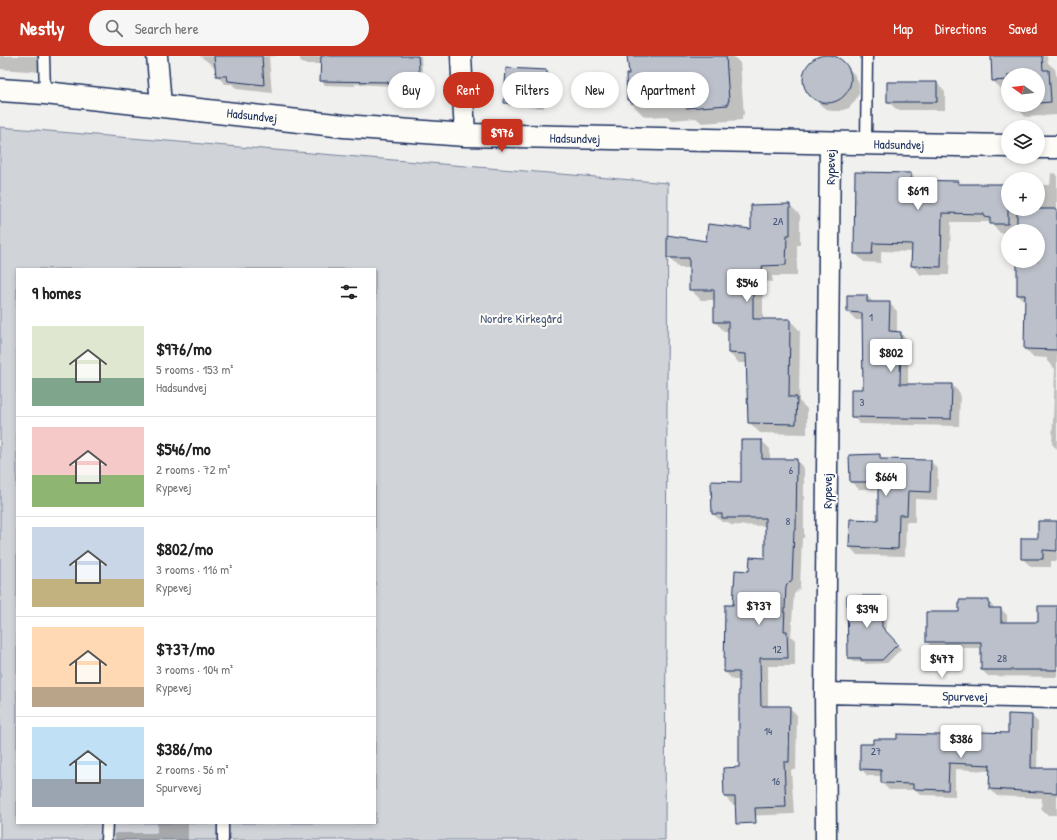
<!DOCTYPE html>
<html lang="en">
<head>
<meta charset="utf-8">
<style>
  :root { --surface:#fff; --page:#f6f6f6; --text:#222; --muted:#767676; --line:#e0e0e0; --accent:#c8321e }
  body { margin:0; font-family:"Patrick Hand",sans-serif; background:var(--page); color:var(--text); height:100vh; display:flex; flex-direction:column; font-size:15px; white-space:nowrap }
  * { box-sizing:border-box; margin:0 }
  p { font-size:13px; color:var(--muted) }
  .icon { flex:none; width:22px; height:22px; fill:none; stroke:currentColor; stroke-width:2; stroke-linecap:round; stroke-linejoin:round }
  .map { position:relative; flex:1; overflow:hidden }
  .sheet { position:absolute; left:16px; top:212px; width:360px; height:556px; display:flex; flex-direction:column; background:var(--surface); border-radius:0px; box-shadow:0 2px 6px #0003 }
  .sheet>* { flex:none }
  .hud { position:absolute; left:388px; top:16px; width:380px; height:36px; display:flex; gap:8px }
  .needle { width:26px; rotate:285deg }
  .tools { position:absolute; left:1001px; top:12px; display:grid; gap:8px }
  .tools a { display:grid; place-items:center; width:44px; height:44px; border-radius:50%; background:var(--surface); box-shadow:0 2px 6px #0003; font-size:20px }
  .price { position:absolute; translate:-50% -34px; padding:0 9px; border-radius:4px; background:#fff; color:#222; font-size:13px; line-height:26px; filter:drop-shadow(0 1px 2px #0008) }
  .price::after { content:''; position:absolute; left:50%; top:24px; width:12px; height:9px; margin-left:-6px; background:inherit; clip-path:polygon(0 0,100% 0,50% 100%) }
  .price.current { background:var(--accent); color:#fff }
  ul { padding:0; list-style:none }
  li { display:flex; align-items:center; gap:12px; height:100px; padding:0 16px }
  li+li { border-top:1px solid var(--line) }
  li span { display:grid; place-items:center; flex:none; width:112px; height:80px; border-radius:0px; color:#555 }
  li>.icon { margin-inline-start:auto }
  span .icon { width:48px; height:48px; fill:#fffc; stroke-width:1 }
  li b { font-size:17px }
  h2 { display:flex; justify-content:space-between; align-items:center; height:48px; padding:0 16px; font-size:17px }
  .pill { padding:0 14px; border-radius:18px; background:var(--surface); box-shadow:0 2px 6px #0003; font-size:14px; line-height:36px }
  .pill.current { background:var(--accent); color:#fff }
  header { display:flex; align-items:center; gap:24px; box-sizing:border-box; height:56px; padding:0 20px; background:var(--accent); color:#fff }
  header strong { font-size:19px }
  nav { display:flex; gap:22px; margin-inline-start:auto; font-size:14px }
  .search { width:280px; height:36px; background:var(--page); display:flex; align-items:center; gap:10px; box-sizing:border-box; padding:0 14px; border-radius:22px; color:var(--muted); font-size:15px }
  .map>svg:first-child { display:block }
  .green { fill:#d0d3d8; stroke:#76819b; fill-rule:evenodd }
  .shadow { fill:#0003 }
  .building { fill:#bbc0ca; stroke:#1b2f5e }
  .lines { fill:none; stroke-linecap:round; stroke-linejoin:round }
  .lane-casing { stroke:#1b2f5e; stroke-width:13 }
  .street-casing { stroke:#1b2f5e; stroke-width:23 }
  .secondary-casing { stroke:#1b2f5e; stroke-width:25 }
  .lane { stroke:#fdfcf7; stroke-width:10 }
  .street { stroke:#fdfcf7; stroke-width:20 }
  .secondary { stroke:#fdfcf7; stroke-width:22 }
  .labels { text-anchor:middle; stroke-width:4; stroke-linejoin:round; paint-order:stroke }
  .number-label { font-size:11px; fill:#435379 }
  .street-label { font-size:13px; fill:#1b2f5e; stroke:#fdfcf7 }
  .park-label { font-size:13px; fill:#48587c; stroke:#fdfcf7 }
</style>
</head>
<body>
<header>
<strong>Nestly</strong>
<div class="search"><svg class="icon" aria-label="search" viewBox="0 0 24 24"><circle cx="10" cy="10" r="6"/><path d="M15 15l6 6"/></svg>Search here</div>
<nav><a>Map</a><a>Directions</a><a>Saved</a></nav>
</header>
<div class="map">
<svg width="1057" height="784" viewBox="0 0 1057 784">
  <rect width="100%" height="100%" fill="#f0f0ee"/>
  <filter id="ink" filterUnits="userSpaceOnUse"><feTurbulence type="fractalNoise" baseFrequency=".025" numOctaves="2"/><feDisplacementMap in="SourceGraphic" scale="8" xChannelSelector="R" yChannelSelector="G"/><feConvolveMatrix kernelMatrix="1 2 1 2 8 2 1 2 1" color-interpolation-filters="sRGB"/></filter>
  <g filter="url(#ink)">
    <path class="green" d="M0,71L668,127L665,784H0ZM17,213H375V767H17Z"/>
    <path class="shadow" d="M0,0H42L41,16L0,13Z
      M200,0H278L269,1L272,37L237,33L232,28H225L217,20L216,12Z
      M300,0H421L423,30L393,32L391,30L355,28V30L325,29L321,25L322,8H304L300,4Z
      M628,0H733L740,7L744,59H742V64L702,67L696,62L672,64L667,60L647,61L643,59L628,44L630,19Z
      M823,0H832L840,4L855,19L859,28V37L855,45L849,52L840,55H831L823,51L807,36L804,28V18L808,10L814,4Z
      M992,0H1047L1048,7L1055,13L1057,23V59L1026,61L1014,49H1038V19H1008V37H1006L993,25Z
      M547,15L551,19L550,37H545L544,52L509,50L505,46Z
      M937,27L945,36V54H897L888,45Z
      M1051,117L1057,118V393L1052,388L1055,313L1047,305V302L1033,301L1025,293L1026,247L1018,239V205H1038V175L1000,177L991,166H951L949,219H921L912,210L913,196L881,195V207L864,206L855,197L911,118L918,126H958L960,129H1008V153H1038V129H1050Z
      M790,149L800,159V189H797V220H772L773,226L763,225V264H790L800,275L799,345L807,353V378L760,377L749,366L748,307H739L729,297V276H725L715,266V244H701L690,233V212H679L668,201L707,186L752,174Z
      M867,240L874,247H889L897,255V276L900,277L908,284V329H952L960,337L959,370L860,368L852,360L864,334L863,264H856L848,256Z
      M762,385L770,393V404H796L804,412V482H802L800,532L794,538L791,580L795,584V610H768V651H789L797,659L796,714H791L794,758L744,760L736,749H733L725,741L740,712V624H733L725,616L734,550L750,516L766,503V470L731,469L728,466H722L713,458L742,427Z
      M879,399L884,404L930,405L938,413L937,444L915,443V466H906L905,500L857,499L850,491L879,465V433H859L851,426Z
      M1057,466V505H1051V511H1031L1022,502L1039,482Z
      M881,541L885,545L886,576L901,593L887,607L866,608L864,606H853L849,602Z
      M988,545L995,553H1001L1007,559V567H1039L1057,551V621L988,620L982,614V592H933L927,586L959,557Z
      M1032,660L1038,666L1037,713H1057V759H1048L1041,752L1042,742L997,740L990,733V715L955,713V740L921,739L916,734H889L882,727V720H868L861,713L874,689L1008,678Z
      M157,767H188V784H115V777H157Z"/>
    <path class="building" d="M803 23a24 24 0 1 1 48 0a24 24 0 1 1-48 0Z
      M214,0H262L264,29L228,25L227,20H216Z
      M321,0H418L420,26L388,28V26L320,25Z
      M627,0H726L729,45H728V49L686,52L685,47L656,49L655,45L631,47L630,44H627L626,18H629Z
      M991,0H1042L1043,14H1049L1051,46L1038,47V19H1008V24L992,25Z
      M506,12L547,14L546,34L542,33L541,49L504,47Z
      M887,26H937V46H887Z
      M855,116L911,117V124L958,125V128H1008V168H990V162L984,161V158L942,157L941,211L911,210L912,188L873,187L872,198H854Z
      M790,148V179H787L786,209L762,210L763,216L753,215V263H790L789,341H797L796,368L748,367L746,298L728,297V266H714V234H689V202H667V179L706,185L708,168L751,173V149Z
      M1017,153H1057V294L1024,293L1025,239H1017V205H1038V175H1017Z
      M847,239H867V246H890L889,275L901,276L900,328H952L951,363L851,361V333H863L862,257L847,256Z
      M741,384H762V403H797L796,474H794L792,524L786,530L784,575H787L788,602H760L761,650H790L789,706H784L786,751L755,752L756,767L736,768L735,741H724L723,712L739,711V616H724L725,549H733L735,514L749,515L750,501L765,502V462H722V458H712L711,425L741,426Z
      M880,398V403L931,404L930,436L908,435L907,459H899L898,493L849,491L850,463L878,464V426H850L849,399Z
      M1038,465H1057V495L1043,494V503H1021V482H1038Z
      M847,540H881L882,571L898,588L882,604H861V602H848Z
      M959,544H989V552H1001V566H1038V550H1057V614H981V586H926V556H959Z
      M1008,658L1032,659L1031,712H1057V737L989,733L990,709L949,707L948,734L913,733V728L881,727V714L860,713V688H873V683H897V678L980,680L981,676L1008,677Z"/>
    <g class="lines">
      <defs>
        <path id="lane" d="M44,0L45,37
          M866,87L867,0
          M223,767V784
          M106,784L107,767"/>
        <path id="street" d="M157,0L161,49
          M461,0L465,79
          M825,637L1057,642
          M826,784L825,637L830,86"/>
        <path id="secondary" d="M0,34L45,37L344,70L465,79L1008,90
          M1038,91H1057"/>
      </defs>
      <use href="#lane" class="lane-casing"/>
      <use href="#street" class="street-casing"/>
      <use href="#secondary" class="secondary-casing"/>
      <use href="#lane" class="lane"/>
      <use href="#street" class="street"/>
      <use href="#secondary" class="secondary"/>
    </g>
  </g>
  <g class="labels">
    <g class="number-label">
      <text x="778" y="169">2A</text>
      <text x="871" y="265">1</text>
      <text x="862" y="350">3</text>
      <text x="791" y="418">6</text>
      <text x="788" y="469">8</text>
      <text x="777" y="597">12</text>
      <text x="1002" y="606">28</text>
      <text x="768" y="679">14</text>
      <text x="876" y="699">27</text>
      <text x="776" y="729">16</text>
    </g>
    <g class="street-label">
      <text transform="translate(252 59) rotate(6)" y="5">Hadsundvej</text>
      <text transform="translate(575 82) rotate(1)" y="5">Hadsundvej</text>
      <text transform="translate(899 88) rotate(1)" y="5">Hadsundvej</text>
      <text transform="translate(830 111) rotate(-90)" y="5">Rypevej</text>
      <text transform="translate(827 435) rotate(-90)" y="5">Rypevej</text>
      <text transform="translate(965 640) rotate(1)" y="5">Spurvevej</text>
    </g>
    <g class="park-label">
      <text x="521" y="267">Nordre Kirkegård</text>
    </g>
  </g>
</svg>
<div class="tools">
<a><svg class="needle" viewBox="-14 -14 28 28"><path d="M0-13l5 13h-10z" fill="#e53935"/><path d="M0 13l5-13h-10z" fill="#767676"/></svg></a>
<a><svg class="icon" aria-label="layers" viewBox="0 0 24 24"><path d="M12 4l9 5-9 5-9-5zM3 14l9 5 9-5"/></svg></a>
<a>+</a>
<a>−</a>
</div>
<b class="price current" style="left:502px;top:97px">$976</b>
<b class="price" style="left:918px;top:155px">$619</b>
<b class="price" style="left:747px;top:247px">$546</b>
<b class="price" style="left:891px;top:317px">$802</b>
<b class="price" style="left:886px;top:441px">$664</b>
<b class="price" style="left:759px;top:570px">$737</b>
<b class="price" style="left:867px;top:573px">$394</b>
<b class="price" style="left:942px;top:623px">$477</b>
<b class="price" style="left:961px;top:703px">$386</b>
<div class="hud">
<a class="pill">Buy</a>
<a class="pill current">Rent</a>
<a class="pill">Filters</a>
<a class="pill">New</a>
<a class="pill">Apartment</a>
</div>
<section class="sheet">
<h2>9 homes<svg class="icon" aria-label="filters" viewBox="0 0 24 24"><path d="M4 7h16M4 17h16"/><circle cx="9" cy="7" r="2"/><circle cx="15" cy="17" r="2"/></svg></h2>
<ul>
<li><span style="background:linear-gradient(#dfe7d0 65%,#7fa58c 0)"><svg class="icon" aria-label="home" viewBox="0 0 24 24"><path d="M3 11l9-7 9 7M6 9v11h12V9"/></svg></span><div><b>$976/mo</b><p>5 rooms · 153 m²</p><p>Hadsundvej</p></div></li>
<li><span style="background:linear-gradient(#f6c9c9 60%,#8fb573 0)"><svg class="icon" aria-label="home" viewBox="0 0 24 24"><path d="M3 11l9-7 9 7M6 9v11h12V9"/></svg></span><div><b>$546/mo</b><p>2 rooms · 72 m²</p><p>Rypevej</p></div></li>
<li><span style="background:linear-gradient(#c9d6e8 65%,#c2b280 0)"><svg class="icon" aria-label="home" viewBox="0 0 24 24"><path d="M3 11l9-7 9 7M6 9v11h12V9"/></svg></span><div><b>$802/mo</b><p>3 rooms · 116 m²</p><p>Rypevej</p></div></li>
<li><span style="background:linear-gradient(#ffd9b3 75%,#b9a48a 0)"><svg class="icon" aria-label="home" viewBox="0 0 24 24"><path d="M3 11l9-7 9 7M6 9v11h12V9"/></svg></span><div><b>$737/mo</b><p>3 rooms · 104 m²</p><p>Rypevej</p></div></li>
<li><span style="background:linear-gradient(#bfe0f5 65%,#9aa5b1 0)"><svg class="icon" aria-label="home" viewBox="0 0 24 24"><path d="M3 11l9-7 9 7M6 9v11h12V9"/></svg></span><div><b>$386/mo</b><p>2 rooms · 56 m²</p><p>Spurvevej</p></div></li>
</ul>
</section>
</div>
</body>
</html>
